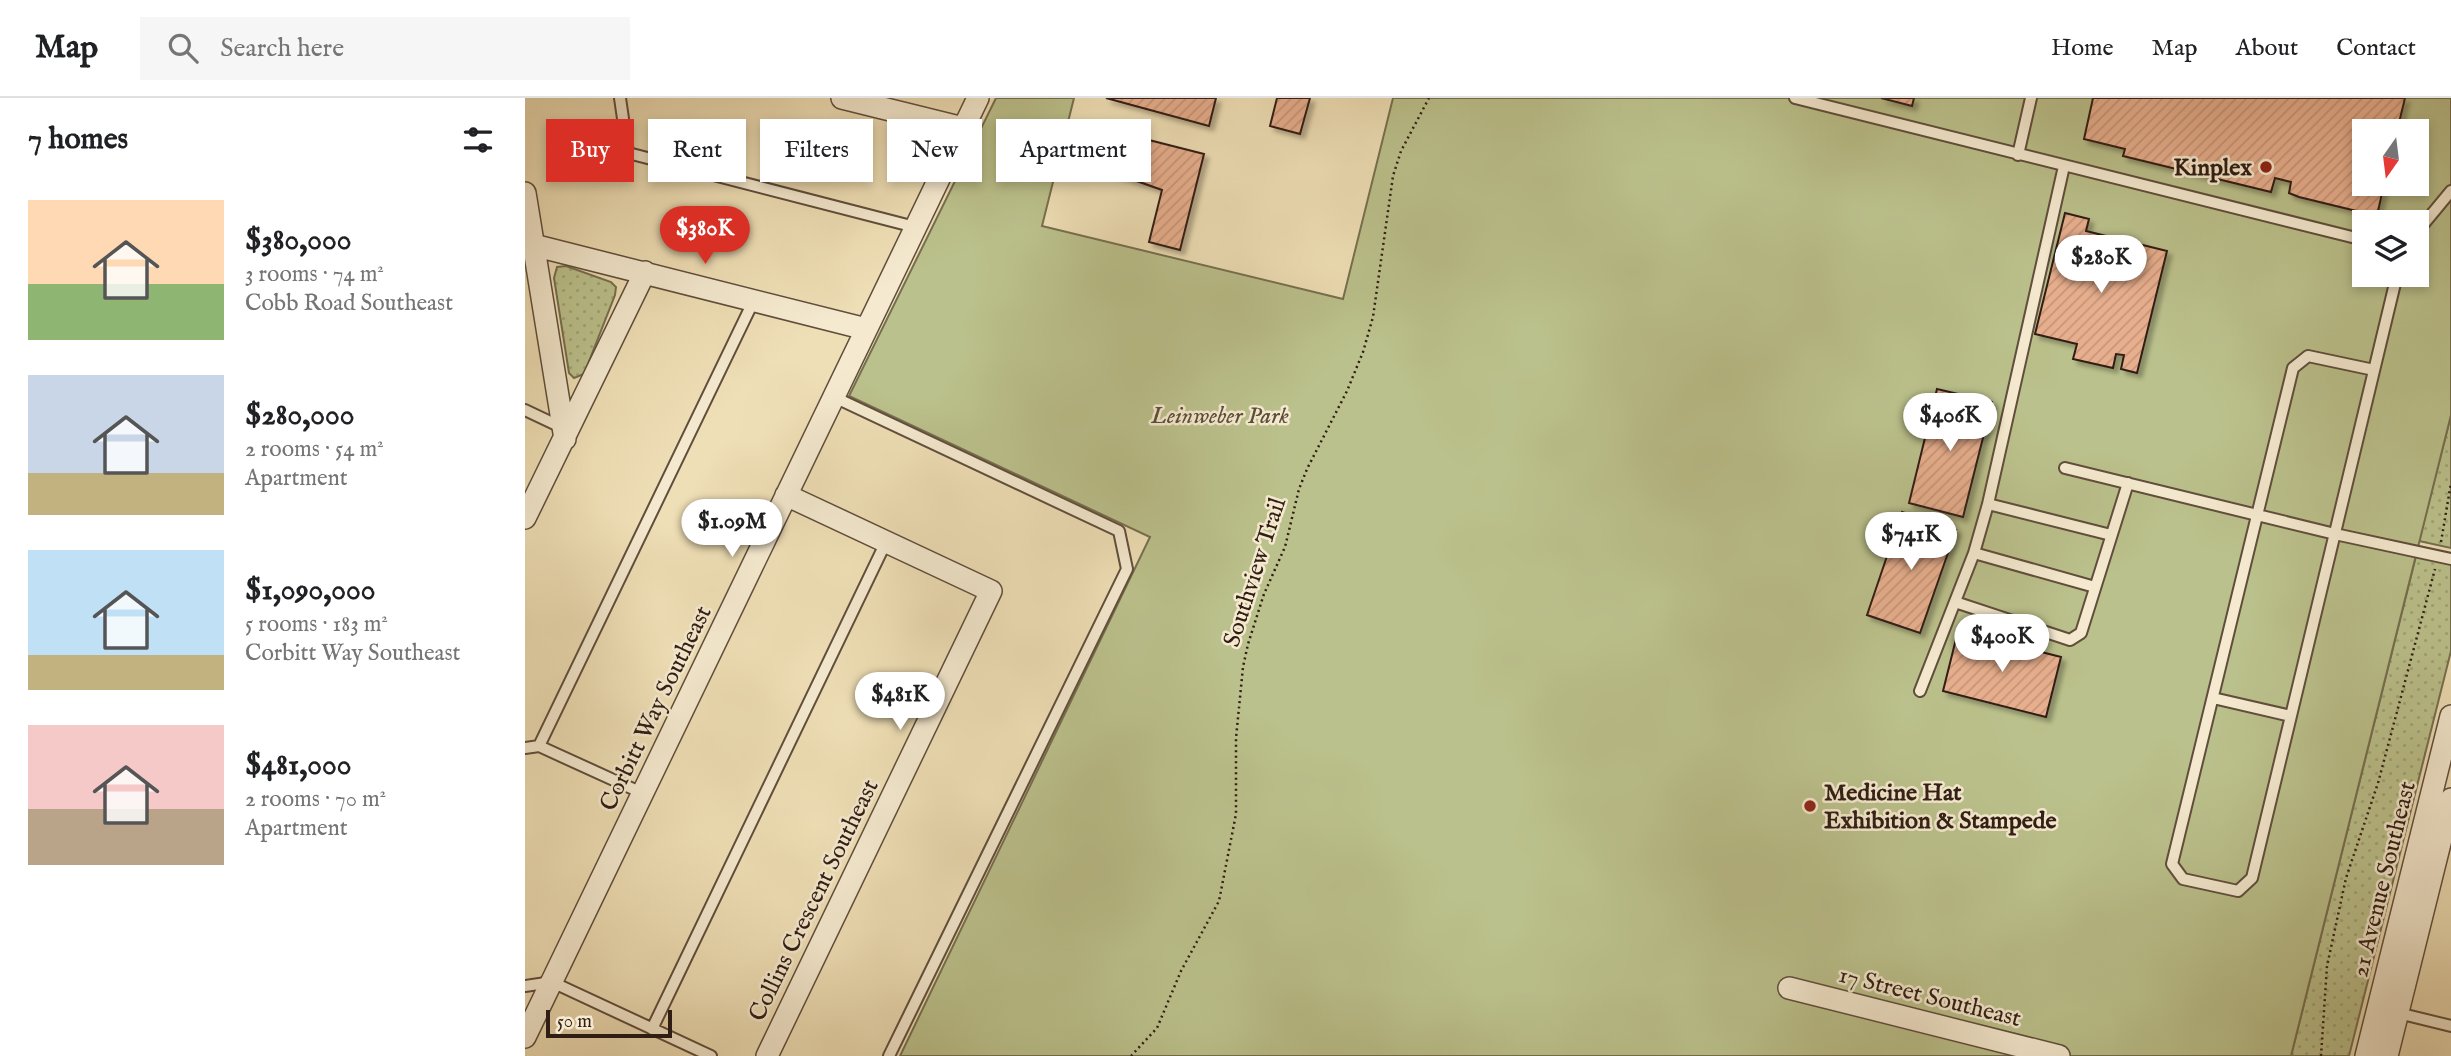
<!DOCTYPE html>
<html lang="en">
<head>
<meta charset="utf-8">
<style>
  :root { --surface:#fff; --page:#f6f6f6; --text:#202124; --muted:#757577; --line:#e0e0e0; --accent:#d93025 }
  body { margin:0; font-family:"IM FELL English",serif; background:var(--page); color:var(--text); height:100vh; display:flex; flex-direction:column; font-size:26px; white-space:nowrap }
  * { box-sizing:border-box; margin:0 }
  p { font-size:23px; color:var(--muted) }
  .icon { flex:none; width:38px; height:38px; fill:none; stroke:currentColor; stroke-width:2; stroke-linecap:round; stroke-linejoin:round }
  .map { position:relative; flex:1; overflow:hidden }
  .drawer { display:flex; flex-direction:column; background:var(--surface); width:525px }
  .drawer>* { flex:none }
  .hud { position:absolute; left:21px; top:21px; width:665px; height:63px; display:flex; gap:14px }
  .needle { width:46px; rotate:194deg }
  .fabs { position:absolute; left:1827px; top:21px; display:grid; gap:14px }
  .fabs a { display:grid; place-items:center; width:77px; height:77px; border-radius:0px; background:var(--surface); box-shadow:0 4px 10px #0003; font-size:35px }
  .scale { position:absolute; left:21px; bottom:18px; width:126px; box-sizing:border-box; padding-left:7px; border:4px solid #301d14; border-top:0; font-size:19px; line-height:24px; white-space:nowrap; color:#301d14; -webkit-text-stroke:5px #f5ead0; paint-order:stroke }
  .price { position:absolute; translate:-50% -60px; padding:0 16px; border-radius:24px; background:#fff; color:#222; font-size:23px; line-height:46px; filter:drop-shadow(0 2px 4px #0008) }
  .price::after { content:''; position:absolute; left:50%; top:42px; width:21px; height:16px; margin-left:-10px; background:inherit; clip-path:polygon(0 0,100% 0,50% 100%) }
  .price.on { background:var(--accent); color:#fff }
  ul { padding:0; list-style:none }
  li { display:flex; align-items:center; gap:21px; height:175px; padding:0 28px }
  li span { display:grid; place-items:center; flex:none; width:196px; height:140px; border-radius:0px; color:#555 }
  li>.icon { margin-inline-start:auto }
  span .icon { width:84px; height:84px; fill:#fffc; stroke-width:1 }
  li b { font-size:30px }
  h2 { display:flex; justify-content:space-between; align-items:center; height:84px; padding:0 28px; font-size:30px }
  .chip { padding:0 24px; border-radius:0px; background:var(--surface); box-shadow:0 4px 10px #0003; font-size:24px; line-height:63px }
  .chip.on { background:var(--accent); color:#fff }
  header { display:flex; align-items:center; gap:42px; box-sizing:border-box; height:98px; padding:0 35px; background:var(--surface); border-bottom:2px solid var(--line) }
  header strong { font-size:33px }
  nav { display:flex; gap:38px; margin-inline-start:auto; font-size:24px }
  .search { width:490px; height:63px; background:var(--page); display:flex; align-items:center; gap:18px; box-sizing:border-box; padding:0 24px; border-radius:0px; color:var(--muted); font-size:26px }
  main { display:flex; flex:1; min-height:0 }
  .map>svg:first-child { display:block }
  .grass { fill:url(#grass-dots); stroke:#766f50; stroke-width:2 }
  .park { fill:#bbc18c; stroke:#766f50; stroke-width:2; fill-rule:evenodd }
  .building { fill:url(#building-hatch); stroke:#301d14; stroke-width:2; filter:url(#shadow) }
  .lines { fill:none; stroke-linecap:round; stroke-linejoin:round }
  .lane-casing { stroke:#604e3c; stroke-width:14 }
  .street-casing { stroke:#604e3c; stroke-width:24 }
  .path { stroke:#301d14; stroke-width:2.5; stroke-dasharray:2 3.5; stroke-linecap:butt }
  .lane { stroke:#f5ead0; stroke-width:10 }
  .street { stroke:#f5ead0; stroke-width:21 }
  .poi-dot { fill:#8f2418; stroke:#f5ead0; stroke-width:2.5 }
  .labels { text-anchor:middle; stroke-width:5; stroke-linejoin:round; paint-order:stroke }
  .poi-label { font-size:24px; font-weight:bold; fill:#301d14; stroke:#f5ead0; text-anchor:end }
  .park-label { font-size:24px; font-style:italic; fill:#5a4e38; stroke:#f5ead0 }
  .street-label { font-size:24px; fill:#301d14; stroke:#f5ead0 }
</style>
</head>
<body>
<header>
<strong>Map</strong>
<div class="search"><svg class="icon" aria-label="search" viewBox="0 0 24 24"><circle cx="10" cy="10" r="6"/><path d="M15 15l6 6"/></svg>Search here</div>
<nav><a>Home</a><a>Map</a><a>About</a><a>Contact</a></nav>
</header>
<main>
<section class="drawer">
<h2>7 homes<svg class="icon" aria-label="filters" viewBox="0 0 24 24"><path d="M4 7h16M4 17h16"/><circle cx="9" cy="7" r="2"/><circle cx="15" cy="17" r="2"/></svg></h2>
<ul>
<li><span style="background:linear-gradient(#ffd9b3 60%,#8fb573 0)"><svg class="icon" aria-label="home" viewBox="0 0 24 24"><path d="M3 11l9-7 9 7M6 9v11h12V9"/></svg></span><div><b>$380,000</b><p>3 rooms · 74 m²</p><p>Cobb Road Southeast</p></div></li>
<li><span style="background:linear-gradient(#c9d6e8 70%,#c2b280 0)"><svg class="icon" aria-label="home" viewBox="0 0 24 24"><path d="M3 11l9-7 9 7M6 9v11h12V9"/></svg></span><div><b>$280,000</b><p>2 rooms · 54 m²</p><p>Apartment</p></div></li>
<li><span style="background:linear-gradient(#bfe0f5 75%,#c2b280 0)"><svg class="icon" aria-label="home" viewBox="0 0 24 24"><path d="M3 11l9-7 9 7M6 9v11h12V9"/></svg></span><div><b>$1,090,000</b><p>5 rooms · 183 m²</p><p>Corbitt Way Southeast</p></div></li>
<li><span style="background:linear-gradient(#f6c9c9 60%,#b9a48a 0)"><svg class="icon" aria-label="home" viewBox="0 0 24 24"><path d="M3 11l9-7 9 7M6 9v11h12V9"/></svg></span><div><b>$481,000</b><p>2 rooms · 70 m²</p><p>Apartment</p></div></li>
</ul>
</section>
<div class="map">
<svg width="1926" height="958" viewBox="0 0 1926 958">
  <defs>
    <pattern id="grass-dots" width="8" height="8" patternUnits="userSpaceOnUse" patternTransform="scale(1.75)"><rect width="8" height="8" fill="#bbc18c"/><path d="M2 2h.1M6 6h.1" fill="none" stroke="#a1a578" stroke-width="1.8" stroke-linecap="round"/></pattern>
    <pattern id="building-hatch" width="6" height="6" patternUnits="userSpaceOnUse" patternTransform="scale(1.75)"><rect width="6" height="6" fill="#e8af8e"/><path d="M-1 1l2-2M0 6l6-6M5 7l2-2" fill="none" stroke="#c7967a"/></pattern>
    <filter id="shadow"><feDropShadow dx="4.5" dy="4.5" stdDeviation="2" flood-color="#0004"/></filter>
  </defs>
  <rect width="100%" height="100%" fill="#efdfb6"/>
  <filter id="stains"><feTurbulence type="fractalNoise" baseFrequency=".00286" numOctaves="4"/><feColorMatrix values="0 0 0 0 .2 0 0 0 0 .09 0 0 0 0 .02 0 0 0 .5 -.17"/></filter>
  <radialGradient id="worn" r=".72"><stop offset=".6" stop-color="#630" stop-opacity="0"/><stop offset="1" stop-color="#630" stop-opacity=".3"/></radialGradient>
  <path class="grass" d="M41,168L86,184L91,189L90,197L59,276L49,280L44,275L29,180L32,169Z
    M1926,317V450L1894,443Z
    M1891,458L1926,466V553L1824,958H1766Z"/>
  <path class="park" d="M471,0H549L517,128L818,201L868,0H1926V317L1766,958H375L625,439L324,298ZM1839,33H1892V86H1839ZM1839,124H1892V177H1839Z"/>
  <path class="building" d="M581,0H691L684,28Z
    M752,0H785L775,36L745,28Z
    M1356,0H1389L1387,8Z
    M1568,0H1880L1872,33H1839V86H1859L1852,118L1774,99L1764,95L1766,84L1750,80L1746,94L1598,58L1600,51L1559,41Z
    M568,32L598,39L597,44L618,48L620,41L679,56L655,152L624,144L637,92L572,69V66L551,61L558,33L567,36Z
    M1540,115L1564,121L1561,133L1642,153L1612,275L1596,271L1599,257L1591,256L1588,270L1548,261L1552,246L1510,236Z
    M1412,291L1467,304L1438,419L1384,405Z
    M1377,414L1431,432L1395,535L1342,517Z
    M1433,533L1536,559L1521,619L1418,593Z"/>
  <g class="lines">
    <defs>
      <path id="lane" d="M95,0L103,55L390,129
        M1270,0L1839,142
        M1493,57L1506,0
        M1892,134L1926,93
        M1849,272L1783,258L1768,270L1647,766L1658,781L1713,793L1727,780L1872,177
        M309,299L594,433L602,471L364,958
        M0,312L38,330
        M1540,370L1810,436L1926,461
        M1463,406L1586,437
        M1449,455L1570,489
        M1430,504L1545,542L1556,535L1603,385
        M1395,593L1449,455L1463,406L1539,68
        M1688,600L1766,618
        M14,648L229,202
        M0,650L14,648L117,695
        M0,888L27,884L186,958
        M1873,915L1926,928
        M127,931L361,444"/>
      <path id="street" d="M317,0L438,30
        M0,95L40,341
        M8,147L341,231
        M0,420L120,174
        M1264,890L1534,958
        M0,939L453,0
        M242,958L466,493L261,397
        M1841,958L1926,618
        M1862,958L1926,701"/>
    </defs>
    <use href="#lane" class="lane-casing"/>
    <use href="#street" class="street-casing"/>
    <path class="path" d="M1916,444L1926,385
      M606,958L632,930L656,873L694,803L711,716V640L718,569L723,546L739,496L760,449L774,391L782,371L822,293L838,254L848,219L868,78L876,53L904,0
      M1796,958L1802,868L1821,780L1853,685L1910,471"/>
    <use href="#lane" class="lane"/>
    <use href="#street" class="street"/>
  </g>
  <g class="poi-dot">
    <circle cx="1741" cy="69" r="7"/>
    <circle cx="1285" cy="708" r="7"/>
  </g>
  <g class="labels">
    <g class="poi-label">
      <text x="1727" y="77">Kinplex</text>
      <text x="1299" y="702" text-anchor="start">Medicine Hat<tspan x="1299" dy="28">Exhibition &amp; Stampede</tspan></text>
    </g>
    <g class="park-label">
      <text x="695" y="325">Leinweber Park</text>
    </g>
    <g class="street-label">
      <text transform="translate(729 474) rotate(-72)" y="8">Southview Trail</text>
      <text transform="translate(130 610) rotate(-64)" y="8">Corbitt Way Southeast</text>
      <text transform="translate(1858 781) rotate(-76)" y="8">21 Avenue Southeast</text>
      <text transform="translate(288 802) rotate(-64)" y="8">Collins Crescent Southeast</text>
      <text transform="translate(1405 898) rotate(14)" y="8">17 Street Southeast</text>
    </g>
  </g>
  <rect width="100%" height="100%" filter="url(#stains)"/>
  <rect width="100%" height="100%" fill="url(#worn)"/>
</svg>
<div class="fabs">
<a><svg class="needle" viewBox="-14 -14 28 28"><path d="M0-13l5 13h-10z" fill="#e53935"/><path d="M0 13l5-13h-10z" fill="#757577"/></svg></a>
<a><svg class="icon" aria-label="layers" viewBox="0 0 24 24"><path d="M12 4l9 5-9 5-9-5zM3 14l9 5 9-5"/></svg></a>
</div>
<div class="scale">50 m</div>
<b class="price on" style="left:180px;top:168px">$380K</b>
<b class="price" style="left:1576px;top:197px">$280K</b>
<b class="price" style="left:1425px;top:355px">$406K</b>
<b class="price" style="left:207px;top:461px">$1.09M</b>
<b class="price" style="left:1386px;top:474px">$741K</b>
<b class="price" style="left:1477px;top:576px">$400K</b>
<b class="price" style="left:375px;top:634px">$481K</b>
<div class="hud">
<a class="chip on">Buy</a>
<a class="chip">Rent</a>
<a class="chip">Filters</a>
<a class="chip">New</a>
<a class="chip">Apartment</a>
</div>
</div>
</main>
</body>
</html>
